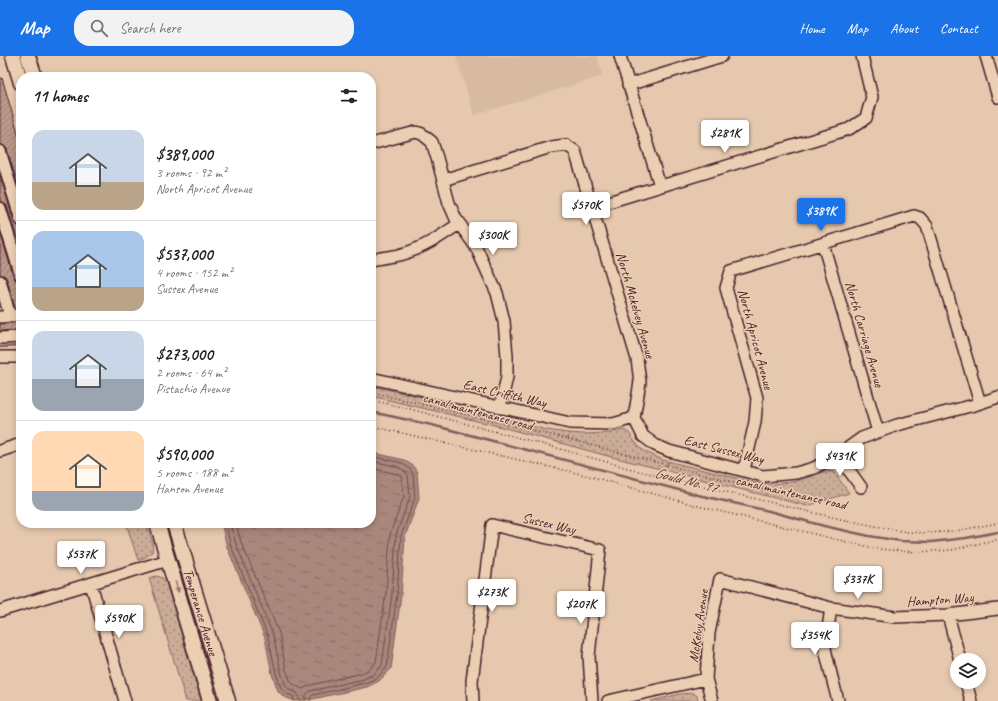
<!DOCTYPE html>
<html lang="en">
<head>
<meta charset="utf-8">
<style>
  :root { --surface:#fff; --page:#f2f2f2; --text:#202124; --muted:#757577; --line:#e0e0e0; --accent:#1a73e8 }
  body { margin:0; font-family:Caveat,sans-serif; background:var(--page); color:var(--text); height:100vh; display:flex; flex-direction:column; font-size:15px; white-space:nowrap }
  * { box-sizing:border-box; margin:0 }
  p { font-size:13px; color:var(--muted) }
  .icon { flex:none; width:22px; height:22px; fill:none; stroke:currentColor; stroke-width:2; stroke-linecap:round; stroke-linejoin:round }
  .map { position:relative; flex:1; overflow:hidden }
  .panel { position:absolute; left:16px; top:16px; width:360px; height:456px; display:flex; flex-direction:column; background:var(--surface); border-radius:16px; box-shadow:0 2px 6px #0003 }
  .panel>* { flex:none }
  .fabs { position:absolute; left:950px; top:597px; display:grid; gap:8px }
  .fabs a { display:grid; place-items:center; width:36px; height:36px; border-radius:50%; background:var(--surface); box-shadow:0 2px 6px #0003; font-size:20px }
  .price { position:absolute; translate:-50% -34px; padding:0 9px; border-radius:4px; background:#fff; color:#222; font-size:13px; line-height:26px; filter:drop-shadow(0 1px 2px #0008) }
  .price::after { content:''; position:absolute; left:50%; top:24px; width:12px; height:9px; margin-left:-6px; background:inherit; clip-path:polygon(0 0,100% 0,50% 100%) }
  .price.selected { background:var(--accent); color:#fff }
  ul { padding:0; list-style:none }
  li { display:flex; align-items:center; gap:12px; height:100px; padding:0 16px }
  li+li { border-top:1px solid var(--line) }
  li span { display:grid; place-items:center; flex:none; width:112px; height:80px; border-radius:12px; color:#555 }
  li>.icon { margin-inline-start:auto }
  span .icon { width:48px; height:48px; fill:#fffc; stroke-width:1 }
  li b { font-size:17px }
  h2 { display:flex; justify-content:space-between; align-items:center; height:48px; padding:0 16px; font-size:17px }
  header { display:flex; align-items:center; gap:24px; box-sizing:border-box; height:56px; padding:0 20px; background:var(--accent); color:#fff }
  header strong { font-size:19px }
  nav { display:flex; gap:22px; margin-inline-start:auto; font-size:14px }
  .search { width:280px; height:36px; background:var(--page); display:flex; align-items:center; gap:10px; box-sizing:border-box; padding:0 14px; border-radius:16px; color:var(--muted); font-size:15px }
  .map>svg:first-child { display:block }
  .built { fill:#d8baa2 }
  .grass { fill:url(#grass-dots); stroke:#8a6661 }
  .water { fill:url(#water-ripples); stroke:#845d5b }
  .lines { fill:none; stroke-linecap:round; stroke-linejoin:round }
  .shore { stroke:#70494b; stroke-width:1 }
  .stream { stroke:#845d5b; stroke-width:2.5 }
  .building { fill:url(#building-hatch); stroke:#4a1f2b }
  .minor-casing { stroke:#4a1f2b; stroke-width:14 }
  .major-casing { stroke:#4a1f2b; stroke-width:17 }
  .path { stroke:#4a1f2b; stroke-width:1.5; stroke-dasharray:1 3; stroke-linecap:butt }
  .minor { stroke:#ebcfb2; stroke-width:11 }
  .major { stroke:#ebcfb2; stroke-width:14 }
  .oneway { fill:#9a776e }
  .labels { text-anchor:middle; stroke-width:3; stroke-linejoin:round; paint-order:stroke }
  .street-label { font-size:14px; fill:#4a1f2b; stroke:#ebcfb2 }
  .water-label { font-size:15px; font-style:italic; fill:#5d343b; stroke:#ebcfb2 }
</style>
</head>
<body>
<header>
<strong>Map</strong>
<div class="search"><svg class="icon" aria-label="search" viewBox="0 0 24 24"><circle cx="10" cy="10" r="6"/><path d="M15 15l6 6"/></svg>Search here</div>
<nav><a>Home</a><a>Map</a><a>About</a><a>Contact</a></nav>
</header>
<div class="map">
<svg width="998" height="645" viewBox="0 0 998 645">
  <defs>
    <pattern id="grass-dots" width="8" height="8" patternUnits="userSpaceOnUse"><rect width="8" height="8" fill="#cbac97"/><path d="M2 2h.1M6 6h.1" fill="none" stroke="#a78b7b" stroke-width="1.8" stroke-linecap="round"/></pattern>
    <pattern id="water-ripples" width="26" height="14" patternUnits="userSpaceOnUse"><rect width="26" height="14" fill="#aa877b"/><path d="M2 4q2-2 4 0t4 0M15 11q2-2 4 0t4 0" fill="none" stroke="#8c6e65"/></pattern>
    <pattern id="building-hatch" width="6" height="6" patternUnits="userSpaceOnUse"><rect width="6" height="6" fill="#ba9988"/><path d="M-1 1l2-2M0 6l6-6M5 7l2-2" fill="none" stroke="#997c6f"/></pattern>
  </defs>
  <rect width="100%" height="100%" fill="#e5c8ad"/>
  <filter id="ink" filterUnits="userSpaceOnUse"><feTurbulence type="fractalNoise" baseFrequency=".025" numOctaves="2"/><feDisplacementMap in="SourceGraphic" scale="8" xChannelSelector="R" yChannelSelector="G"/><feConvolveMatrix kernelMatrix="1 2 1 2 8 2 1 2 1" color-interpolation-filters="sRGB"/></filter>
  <g filter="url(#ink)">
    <path class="built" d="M456,0H597L603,20L474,59Z"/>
    <path class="grass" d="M371,330L417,340L547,374L568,377L583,378L608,377L624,374L629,377L635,386L641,393L648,397L663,404L757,427L769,428L792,426L804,423L826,415L834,416L849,437L807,450L604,399L494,369L371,340Z
      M126,467H146L153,487L152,496L146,501L138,504Z
      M157,520L162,522L166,527L201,645H186L149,522Z
      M693,637L697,640L698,645H651L680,638Z"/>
    <path class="water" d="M371,396L404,404L413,410L417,416L419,442L405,481L401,539L391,613L379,625L367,631L313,643L295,645L284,641L278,635L272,618L265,582L227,491L221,467H371Z"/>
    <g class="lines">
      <path class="shore" d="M225,467L231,490L268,581L276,617L281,632L287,638L293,640L294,645
        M230,467L236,488L273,579L281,616L286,630L289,633L297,637L299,641V645
        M236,467L241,486L279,577L286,614L291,626L293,628L302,633L311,629L362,617L370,613L376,606L386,537L390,478L404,440L402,420L397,418L371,412
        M305,645L306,639L310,635L364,623L374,618L382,609L392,538L396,479L410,441L408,419C402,409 382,408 371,405
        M310,645V642L313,639L365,627L377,622L387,611L397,538L401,480L415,442L413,418L410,413L402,407L371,400"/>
      <path class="stream" d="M0,291L21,290
        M371,356L432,369L698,439L769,455L824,470L869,480L901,485L931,486L966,482L998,476"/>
    </g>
    <path class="building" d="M0,22H2L21,87V140L7,93L4,90L0,88Z
      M0,119L14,166L17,169L21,171V196L7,150L4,147L0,145Z
      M0,176L14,222L17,225L21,227V252L15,253L7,223L5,220L0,218Z
      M21,266V274L0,275V268Z"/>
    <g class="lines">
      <defs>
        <path id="minor" d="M620,0L660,130
          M986,0L998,41
          M628,29L722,0
          M371,88L416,76L422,78L432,86L437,102L449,147L456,163L476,191L497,237L504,265L507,300V321L500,352
          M0,95L21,164
          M443,124L551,91L566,89L575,95L637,303L640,326L634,362
          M592,151L849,73L866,62L872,41L862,0
          M0,152L21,220
          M823,188L878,376
          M371,204C380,202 390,201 399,199C422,193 440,181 460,167
          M0,225L10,260
          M0,261L21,259
          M0,282L21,281
          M0,301H21
          M371,322L570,367L613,368L634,362
          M634,362L643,380L655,389L669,395L763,420L796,417L814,412L838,399L862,382L897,369L974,349L998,341
          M0,395L21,388
          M838,399L861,431
          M744,414L755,366L757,342L726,232L731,215L914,160L920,162L927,170L980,347
          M91,528L125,645
          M831,552L825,593L832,622L838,645
          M0,555L168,504
          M948,559L960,604
          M966,626L971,645
          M473,645L472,625L492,469L600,494L589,600L592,645
          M608,645L706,623
          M712,645L706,623L709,577L720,523L831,552L895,561L948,559L998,553"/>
        <g id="major">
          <path d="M13,0L21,27"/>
          <path d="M28,0L35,21"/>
          <path d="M157,467L210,645"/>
          <path id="s1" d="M174,467L228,645"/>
        </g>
      </defs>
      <use href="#minor" class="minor-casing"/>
      <use href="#major" class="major-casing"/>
      <path class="path" d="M371,336L568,383L569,377
        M371,344L410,353L546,389L639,415L840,463L906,476L928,477L956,475L998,467
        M371,370L585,419L702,451L843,485L878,493L915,496L952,494L998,483
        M568,383L667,409L668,405
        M667,409L746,429V426
        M746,429L812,445"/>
      <use href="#minor" class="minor"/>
      <use href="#major" class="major"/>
    </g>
    <defs><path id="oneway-solid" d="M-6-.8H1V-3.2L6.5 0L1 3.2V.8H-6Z"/></defs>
    <use class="oneway" href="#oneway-solid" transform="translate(177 531) rotate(73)"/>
  </g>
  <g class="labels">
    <g class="street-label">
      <text transform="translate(636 249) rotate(74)" y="5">North Mckelvey Avenue</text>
      <text transform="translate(865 278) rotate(74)" y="5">North Carriage Avenue</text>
      <text transform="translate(756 283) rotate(75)" y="5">North Apricot Avenue</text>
      <text transform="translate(505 337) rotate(13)" y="5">East Criffith Way</text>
      <text transform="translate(478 355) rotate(15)" y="5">canal maintenance road</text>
      <text transform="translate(724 393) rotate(14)" y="5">East Sussex Way</text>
      <text transform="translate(791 436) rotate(13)" y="5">canal maintenance road</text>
      <text transform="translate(549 467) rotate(13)" y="5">Sussex Way</text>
      <text transform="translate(940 543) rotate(-4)" y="5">Hampton Way</text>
      <text dy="5" stroke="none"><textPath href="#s1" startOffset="93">Temperance Avenue</textPath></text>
      <text transform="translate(698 570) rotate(-82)" y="5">McKelvy Avenue</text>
    </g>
    <g class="water-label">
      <text transform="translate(686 424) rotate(14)" y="5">Gould No. 97</text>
    </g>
  </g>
</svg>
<div class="fabs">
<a><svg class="icon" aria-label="layers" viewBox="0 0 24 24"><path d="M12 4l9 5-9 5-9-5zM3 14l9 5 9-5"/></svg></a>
</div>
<b class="price" style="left:725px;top:98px">$281K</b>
<b class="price" style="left:586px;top:170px">$570K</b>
<b class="price selected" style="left:821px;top:176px">$389K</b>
<b class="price" style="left:493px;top:200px">$300K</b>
<b class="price" style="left:840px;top:421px">$431K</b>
<b class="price" style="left:81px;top:519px">$537K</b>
<b class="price" style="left:858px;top:544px">$337K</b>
<b class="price" style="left:492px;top:557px">$273K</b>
<b class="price" style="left:581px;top:569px">$207K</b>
<b class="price" style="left:119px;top:583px">$590K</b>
<b class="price" style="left:815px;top:600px">$354K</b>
<section class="panel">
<h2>11 homes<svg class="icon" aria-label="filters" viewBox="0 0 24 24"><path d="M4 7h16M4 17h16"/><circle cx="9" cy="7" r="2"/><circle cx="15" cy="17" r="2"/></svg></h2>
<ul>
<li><span style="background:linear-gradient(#c9d6e8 65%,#b9a48a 0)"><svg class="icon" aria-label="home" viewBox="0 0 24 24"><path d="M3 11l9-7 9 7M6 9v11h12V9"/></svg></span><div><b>$389,000</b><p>3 rooms · 92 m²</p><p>North Apricot Avenue</p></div></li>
<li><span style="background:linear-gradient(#a9c7e8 70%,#b9a48a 0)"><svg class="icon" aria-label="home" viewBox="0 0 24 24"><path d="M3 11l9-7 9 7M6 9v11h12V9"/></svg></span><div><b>$537,000</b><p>4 rooms · 152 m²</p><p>Sussex Avenue</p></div></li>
<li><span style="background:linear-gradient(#c9d6e8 60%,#9aa5b1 0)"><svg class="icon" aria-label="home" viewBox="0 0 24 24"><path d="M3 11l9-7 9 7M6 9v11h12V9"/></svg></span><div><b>$273,000</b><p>2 rooms · 64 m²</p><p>Pistachio Avenue</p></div></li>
<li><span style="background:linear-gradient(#ffd9b3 75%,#9aa5b1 0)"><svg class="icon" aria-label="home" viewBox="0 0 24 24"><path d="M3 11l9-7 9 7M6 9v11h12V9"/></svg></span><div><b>$590,000</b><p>5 rooms · 188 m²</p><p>Hanson Avenue</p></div></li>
</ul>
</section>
</div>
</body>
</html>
